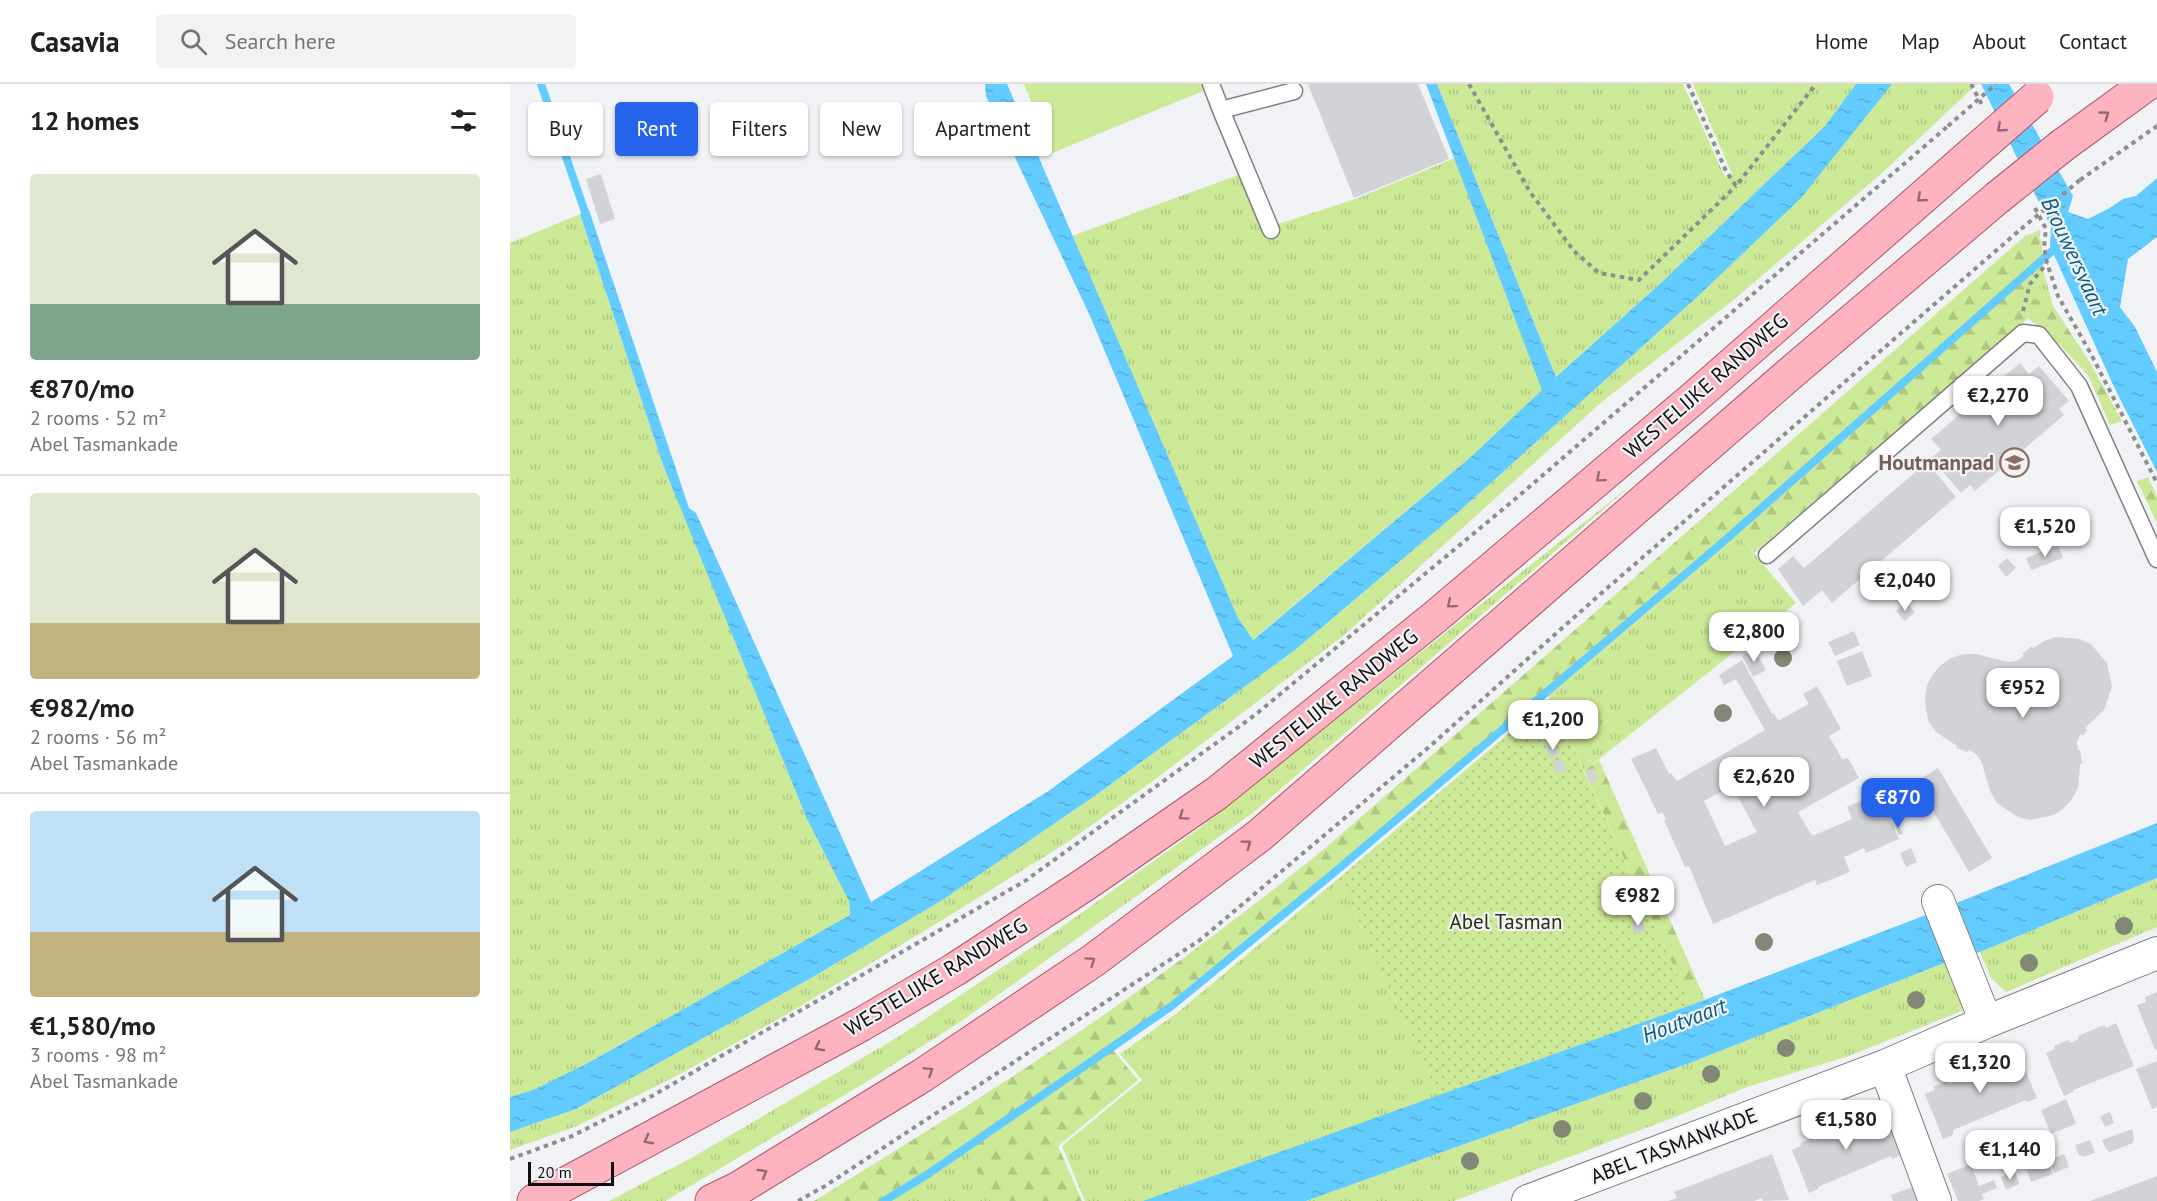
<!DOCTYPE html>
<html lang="en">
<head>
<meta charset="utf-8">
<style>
  :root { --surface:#fff; --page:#f2f2f2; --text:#202124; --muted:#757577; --line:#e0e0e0; --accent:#2563eb }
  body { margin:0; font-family:"PT Sans",sans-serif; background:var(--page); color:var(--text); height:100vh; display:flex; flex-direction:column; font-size:22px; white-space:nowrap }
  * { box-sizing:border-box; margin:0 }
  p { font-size:20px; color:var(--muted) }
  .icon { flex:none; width:33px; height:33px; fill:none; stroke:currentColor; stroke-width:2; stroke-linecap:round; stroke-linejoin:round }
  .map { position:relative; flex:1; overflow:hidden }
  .side { display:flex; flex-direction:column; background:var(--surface); width:510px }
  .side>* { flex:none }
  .guide { position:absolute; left:18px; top:18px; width:570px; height:54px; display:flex; gap:12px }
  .scale { position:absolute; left:18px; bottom:15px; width:86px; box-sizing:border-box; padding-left:6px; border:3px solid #0f0f10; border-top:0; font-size:16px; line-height:21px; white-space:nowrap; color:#0f0f10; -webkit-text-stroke:4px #f1f2f5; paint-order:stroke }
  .price { position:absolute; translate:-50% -51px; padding:0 14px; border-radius:12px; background:#fff; color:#222; font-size:20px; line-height:39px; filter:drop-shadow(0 2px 3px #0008) }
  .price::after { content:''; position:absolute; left:50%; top:36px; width:18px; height:14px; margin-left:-9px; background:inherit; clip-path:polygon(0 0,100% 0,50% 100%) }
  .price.on { background:var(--accent); color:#fff }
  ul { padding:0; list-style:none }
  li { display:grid; align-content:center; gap:12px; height:318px; padding:0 30px }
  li+li { border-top:2px solid var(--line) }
  li span { display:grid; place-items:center; height:186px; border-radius:6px; color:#555 }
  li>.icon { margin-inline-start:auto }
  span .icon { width:108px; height:108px; fill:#fffc; stroke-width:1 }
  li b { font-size:26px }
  h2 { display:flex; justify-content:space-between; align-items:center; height:72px; padding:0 30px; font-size:26px }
  .pill { padding:0 21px; border-radius:6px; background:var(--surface); box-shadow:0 2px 4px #0004; font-size:21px; line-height:54px }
  .pill.on { background:var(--accent); color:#fff }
  header { display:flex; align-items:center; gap:36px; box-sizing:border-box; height:84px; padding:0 30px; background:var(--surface); border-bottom:2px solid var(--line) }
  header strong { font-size:28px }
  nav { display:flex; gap:33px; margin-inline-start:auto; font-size:21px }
  .search { width:420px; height:54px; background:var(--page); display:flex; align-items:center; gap:15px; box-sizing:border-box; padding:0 21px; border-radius:6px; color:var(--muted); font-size:22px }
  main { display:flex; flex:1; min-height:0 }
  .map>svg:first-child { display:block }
  .grass { fill:url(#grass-tufts) }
  .forest { fill:url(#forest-firs) }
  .park { fill:#cce997 }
  .garden { fill:url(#garden-dots) }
  .water { fill:url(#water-ripples) }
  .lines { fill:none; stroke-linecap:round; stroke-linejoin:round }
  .stream { stroke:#62cbff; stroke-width:8 }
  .building { fill:#d1d3d6; fill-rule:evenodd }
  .lane-casing { stroke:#7f8183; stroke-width:19 }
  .street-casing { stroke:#7f8183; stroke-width:34 }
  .primary-casing { stroke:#a85966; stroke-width:35 }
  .path { stroke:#8d8e90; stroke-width:4; stroke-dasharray:4.5 4.5; stroke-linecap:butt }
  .lane { stroke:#fff; stroke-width:16 }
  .street { stroke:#fff; stroke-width:32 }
  .primary { stroke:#fdb3bf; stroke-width:33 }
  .primary-bridge-casing { stroke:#a85966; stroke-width:35; stroke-linecap:butt }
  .path-bridge { stroke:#8d8e90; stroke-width:4; stroke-dasharray:4.5 4.5; stroke-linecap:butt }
  .primary-bridge { stroke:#fdb3bf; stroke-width:33 }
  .tree { fill:#828875 }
  .oneway { stroke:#926970 }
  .labels { text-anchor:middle; stroke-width:4.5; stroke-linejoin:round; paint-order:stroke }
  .street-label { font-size:21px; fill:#0f0f10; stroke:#f1f2f5 }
  .education-label { font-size:21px; font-weight:bold; fill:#785e54; stroke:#f1f2f5; text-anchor:end }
  .park-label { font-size:21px; fill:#27320d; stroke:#f1f2f5 }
  .water-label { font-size:22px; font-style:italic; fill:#085e80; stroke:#f1f2f5 }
</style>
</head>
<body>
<header>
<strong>Casavia</strong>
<div class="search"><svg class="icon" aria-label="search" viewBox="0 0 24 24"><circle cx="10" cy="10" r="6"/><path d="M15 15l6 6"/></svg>Search here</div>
<nav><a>Home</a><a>Map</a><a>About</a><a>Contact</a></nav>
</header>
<main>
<section class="side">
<h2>12 homes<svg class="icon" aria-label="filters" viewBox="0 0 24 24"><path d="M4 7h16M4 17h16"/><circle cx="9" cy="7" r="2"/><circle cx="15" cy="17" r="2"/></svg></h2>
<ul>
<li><span style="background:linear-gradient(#dfe7d0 70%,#7fa58c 0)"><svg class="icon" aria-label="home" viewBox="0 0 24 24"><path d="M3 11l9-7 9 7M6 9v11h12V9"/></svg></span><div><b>€870/mo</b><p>2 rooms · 52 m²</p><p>Abel Tasmankade</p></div></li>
<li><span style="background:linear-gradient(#dfe7d0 70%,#c2b280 0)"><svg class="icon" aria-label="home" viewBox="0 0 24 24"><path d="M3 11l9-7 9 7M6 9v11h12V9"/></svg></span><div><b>€982/mo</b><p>2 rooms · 56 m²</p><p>Abel Tasmankade</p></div></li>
<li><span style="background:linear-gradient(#bfe0f5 65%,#c2b280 0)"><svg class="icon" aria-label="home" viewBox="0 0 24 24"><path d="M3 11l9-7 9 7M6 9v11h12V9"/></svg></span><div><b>€1,580/mo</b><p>3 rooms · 98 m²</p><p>Abel Tasmankade</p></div></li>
</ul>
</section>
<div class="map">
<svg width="1647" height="1117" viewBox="0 0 1647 1117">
  <defs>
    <pattern id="grass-tufts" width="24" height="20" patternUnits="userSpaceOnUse" patternTransform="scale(1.5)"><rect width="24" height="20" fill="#cce997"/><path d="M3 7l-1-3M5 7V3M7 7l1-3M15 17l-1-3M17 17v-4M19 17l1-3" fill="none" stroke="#aec781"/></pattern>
    <pattern id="forest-firs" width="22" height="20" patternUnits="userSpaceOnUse" patternTransform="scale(1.5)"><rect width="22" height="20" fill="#cce997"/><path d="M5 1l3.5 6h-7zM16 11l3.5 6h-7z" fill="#aec781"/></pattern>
    <pattern id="garden-dots" width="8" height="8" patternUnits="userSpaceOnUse" patternTransform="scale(1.5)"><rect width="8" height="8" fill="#cce997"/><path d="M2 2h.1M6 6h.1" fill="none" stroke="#aec781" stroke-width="1.8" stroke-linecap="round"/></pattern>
    <pattern id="water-ripples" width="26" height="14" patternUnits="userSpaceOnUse" patternTransform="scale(1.5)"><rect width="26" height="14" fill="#62cbff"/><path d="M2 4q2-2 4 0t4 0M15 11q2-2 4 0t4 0" fill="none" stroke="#54adda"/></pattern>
  </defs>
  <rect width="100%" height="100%" fill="#f1f2f5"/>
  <path class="grass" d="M927,0H1173L1215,93L1222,90L1183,0H1346L1315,42L1152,198L1046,293Z
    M1382,0H1467L1371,90L1226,214L1094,316L833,552L651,691L558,758L442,830L279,929L172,989L67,1042L0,1066V1048L66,1025L301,894L431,817L586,711L785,566L954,423L1185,215Z
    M945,74L1033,306L963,371L742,556L728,534L562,152L728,91L753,145L848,114Z
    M70,130L153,381L339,817L340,831L78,979L23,1006L0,1013V159Z
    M1531,154L1534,189L1543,222L1520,213V197Z
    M1125,398L744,728L453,936L353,1000L155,1117H99L183,1073L388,953L549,845L687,746Z
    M1229,452L1286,519L1074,687L1040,614Z
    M829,794L928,1012L638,1117H575L552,1062L632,996L610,970L667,929Z
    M1647,794V843L1496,908L1481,894L1470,868Z
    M1442,876L1454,906L1452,927L1336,973L1237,1003L1170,1031L944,1117H796L1177,980Z
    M456,1065L481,1117H373Z"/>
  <path class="forest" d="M1530,146C1532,167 1520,190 1520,213L1543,222L1581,280L1612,337L1600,341L1578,291L1548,259L1518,234L1244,469L1229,452L1040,614L1033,607L835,777L603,966L628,996L548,1062L572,1117H481L456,1065L373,1117H304C388,1065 472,1014 553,959C645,897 733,831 819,761L1515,152Z
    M1638,393L1647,412V439L1627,397Z
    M1089,676L1195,915L1181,921L1074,687Z"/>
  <path class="park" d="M514,0H691L693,7L542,69Z"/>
  <path class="garden" d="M1040,614L1181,921L928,1012L829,794Z"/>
  <path class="water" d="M475,0H497L728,534L743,556L963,371L1032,306L916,0H927L1046,293L1152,198L1315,42L1346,0H1382L1291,114L1185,215L954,423L785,566L586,711L431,817L301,894L66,1025L0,1048V1013L23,1006L78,979L340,831L339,817L297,735L153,381L70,130L79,126L179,424L186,429L361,818L540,706L723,572L580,232L476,12Z
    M1471,0H1499L1563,112L1558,128L1578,135L1598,125L1613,115L1626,112L1647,94V153L1618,175L1610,223L1625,243L1647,288V388L1605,305L1540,162L1541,143Z
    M1647,739V794L1470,868L1442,876L1177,980L796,1117H633L1181,921L1421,829Z"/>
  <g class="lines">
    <path class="stream" d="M31,0L75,128
      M374,1117L418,1090L663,921L826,787L1213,458L1550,160"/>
  </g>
  <path class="building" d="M798,0H908L939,75L844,114Z
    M91,90L105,135L90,140L76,95Z
    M1510,279L1519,290L1529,282L1559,317L1549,325L1554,331L1465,407L1460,401L1451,409L1421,374L1431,366L1421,355Z
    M1417,378L1446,413L1322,519L1312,506L1293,522L1268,485L1283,472L1294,484Z
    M1548,461L1553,474L1521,486L1516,474Z
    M1497,474L1506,484L1496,493L1488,482Z
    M1416,487L1429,503L1423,508L1410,493Z
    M1396,519L1405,528L1395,537L1386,527Z
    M1344,547L1350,561L1325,572L1318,558Z
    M1546,553L1570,555L1581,560L1597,579L1602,603L1594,626L1575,644L1577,646L1572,652L1570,650L1567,658L1568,667L1570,666L1572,679L1570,680L1568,704L1562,715L1554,724L1544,731L1520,736L1508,733L1487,719L1481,709L1471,677L1466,670L1459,666L1458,668L1446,664L1447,662L1426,648L1419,638L1416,626L1415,613L1417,601L1423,590L1431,581L1441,574L1453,570H1466L1498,578L1506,577L1514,572L1512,570L1522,562L1523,564L1534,557Z
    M1244,565L1256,586L1243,593L1232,572Z
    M1352,567L1362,592L1337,602L1327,577Z
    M1232,576L1262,630L1264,629L1268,637L1299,620L1293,610L1307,602L1331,645L1319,652L1332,675L1338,674L1349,694L1288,728L1302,752L1342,735L1337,723L1369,709L1389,755L1356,769L1354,764L1334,773L1340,788L1307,801L1305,796L1203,840L1179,782L1175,783L1154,736L1156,735L1152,728L1148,730L1121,675L1146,664L1159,690L1161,689L1167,697L1255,646L1226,595L1214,601L1209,591ZM1222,702L1247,748L1215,762L1194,717Z
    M1045,659L1050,670L1041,675L1035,663Z
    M1051,674L1057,686L1048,690L1042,678Z
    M1083,684L1089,696L1081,699L1075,688Z
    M1428,684L1482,774L1459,788L1406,698Z
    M1388,738L1393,750L1389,751L1384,739Z
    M1401,764L1407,778L1396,783L1390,769Z
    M1130,835L1136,846L1126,851L1121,839Z
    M1647,908V965L1645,966L1627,921L1636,918L1635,913Z
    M1606,939L1624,982L1563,1006V1008L1554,1012L1536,969L1545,965L1544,962L1558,956L1560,959L1569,955L1568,952L1594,941L1596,944Z
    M1509,971L1527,1014L1517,1018L1516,1016L1443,1046V1051L1433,1055L1415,1010L1425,1006L1423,1003L1437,997L1440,1000L1449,996L1447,993L1461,987L1474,982L1475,985L1485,981L1484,978L1497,972L1499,975Z
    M1647,977V1023L1642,1025L1626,985Z
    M1556,1015L1566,1040L1541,1050L1531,1026Z
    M1374,1028L1391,1071L1382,1075L1381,1072L1308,1103V1105L1299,1109L1282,1066L1291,1062L1290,1059L1303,1054L1304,1057L1314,1053L1313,1049L1341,1039V1041L1350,1038V1035L1364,1029L1365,1032Z
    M1600,1028L1604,1039L1595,1043L1590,1032Z
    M1622,1045L1624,1054L1623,1059L1600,1068L1596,1065L1592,1056Z
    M1580,1056L1585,1069L1573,1073L1569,1071L1565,1061Z
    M1475,1064L1481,1076L1473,1079L1468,1068Z
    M1262,1070L1279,1116L1253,1117L1252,1114L1244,1117H1158L1167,1114L1164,1108Z
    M1554,1070L1559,1083L1544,1089L1539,1076Z
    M1537,1075L1543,1090L1521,1098L1516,1083Z
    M1461,1080L1469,1102L1484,1096L1487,1104L1472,1110L1474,1115L1469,1117H1448L1437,1090Z
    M1505,1088L1509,1100L1496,1106L1491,1093Z
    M1647,1092V1117H1580L1602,1109Z
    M1405,1102L1410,1117H1383L1381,1111Z"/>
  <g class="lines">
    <defs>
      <path id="lane" d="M701,0L711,26
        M761,146L711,26L784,7
        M1257,471L1513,249L1529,251L1569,302L1647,475"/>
      <path id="street" d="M1428,817L1476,938
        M1375,982L1425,1117
        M1018,1117L1375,982L1476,938L1647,869"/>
      <path id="primary" d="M1553,61L1637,0
        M24,1117L352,940L444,886L574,801L707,709L925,533L1186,312L1455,76
        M202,1117L229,1104L413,991L584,876L750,751L1283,287L1487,114"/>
    </defs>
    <use href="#lane" class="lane-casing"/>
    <use href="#street" class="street-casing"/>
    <use href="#primary" class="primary-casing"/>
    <path class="path" d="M959,0L1020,108L1064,167L1089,189L1129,196L1226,102
      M1178,0L1216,87L1226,102L1306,0
      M1461,0L1472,21
      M1570,96L1647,42
      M1525,124L1536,145L1534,163L1537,179L1548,212L1581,270L1647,399
      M1513,227L1520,200L1537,179
      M0,1075L60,1053L142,1012L515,797L745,631L1004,416L1438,42
      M288,1117L315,1102L690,856L919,663L1087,513L1511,145"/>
    <use href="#lane" class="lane"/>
    <use href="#street" class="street"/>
    <use href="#primary" class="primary"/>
    <defs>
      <path id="primary-bridge" d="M1455,76L1527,13
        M1487,114L1553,61"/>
    </defs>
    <use href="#primary-bridge" class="primary-bridge-casing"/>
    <path class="path-bridge" d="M1438,42L1486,0
      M1511,145L1570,96"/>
    <use href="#primary-bridge" class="primary-bridge"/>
  </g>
  <g class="tree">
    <circle cx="1273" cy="574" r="9"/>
    <circle cx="1213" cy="629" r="9"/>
    <circle cx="1614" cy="842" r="9"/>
    <circle cx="1254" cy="858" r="9"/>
    <circle cx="1519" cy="879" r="9"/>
    <circle cx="1406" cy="916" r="9"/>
    <circle cx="1276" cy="964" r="9"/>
    <circle cx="1201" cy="990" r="9"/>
    <circle cx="1133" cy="1017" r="9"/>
    <circle cx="1052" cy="1045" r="9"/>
    <circle cx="960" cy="1077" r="9"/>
  </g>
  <defs><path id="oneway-chevron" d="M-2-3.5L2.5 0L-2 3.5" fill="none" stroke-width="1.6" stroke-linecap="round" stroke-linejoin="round" transform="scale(1.5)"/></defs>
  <g class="oneway">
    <use href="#oneway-chevron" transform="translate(1595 31) rotate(-36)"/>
    <use href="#oneway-chevron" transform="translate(1491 44) rotate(139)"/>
    <use href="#oneway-chevron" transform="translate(1411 114) rotate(139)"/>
    <use href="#oneway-chevron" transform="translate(1090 394) rotate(140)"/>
    <use href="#oneway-chevron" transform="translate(941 520) rotate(140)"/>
    <use href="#oneway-chevron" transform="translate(673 732) rotate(145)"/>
    <use href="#oneway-chevron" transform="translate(737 760) rotate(-37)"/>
    <use href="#oneway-chevron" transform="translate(581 877) rotate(-35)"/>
    <use href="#oneway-chevron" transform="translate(309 963) rotate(152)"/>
    <use href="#oneway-chevron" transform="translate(419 987) rotate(-34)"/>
    <use href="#oneway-chevron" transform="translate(138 1056) rotate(152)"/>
    <use href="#oneway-chevron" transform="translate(253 1089) rotate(-31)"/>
  </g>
  <defs>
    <symbol id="school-ring" viewBox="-11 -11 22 22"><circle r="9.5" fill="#f1f2f5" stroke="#8d6e63" stroke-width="1.5"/><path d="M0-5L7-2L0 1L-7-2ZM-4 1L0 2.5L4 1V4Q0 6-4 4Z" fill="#8d6e63"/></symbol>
  </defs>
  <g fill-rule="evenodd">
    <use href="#school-ring" x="1488" y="362" width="33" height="33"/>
  </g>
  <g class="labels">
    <g class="street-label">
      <text transform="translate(1196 302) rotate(-41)" y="7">WESTELIJKE RANDWEG</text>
      <text transform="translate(824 615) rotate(-39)" y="7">WESTELIJKE RANDWEG</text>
      <text transform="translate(426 893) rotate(-31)" y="7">WESTELIJKE RANDWEG</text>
      <text transform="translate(1164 1062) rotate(-21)" y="7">ABEL TASMANKADE</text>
    </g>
    <g class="education-label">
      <text x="1484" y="386">Houtmanpad</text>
    </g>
    <g class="park-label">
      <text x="996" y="845">Abel Tasman</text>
    </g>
    <g class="water-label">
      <text transform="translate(1565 172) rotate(65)" y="8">Brouwersvaart</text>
      <text transform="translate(1174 936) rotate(-21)" y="8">Houtvaart</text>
    </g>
  </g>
</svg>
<div class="scale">20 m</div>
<b class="price" style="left:1488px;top:343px">€2,270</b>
<b class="price" style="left:1535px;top:474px">€1,520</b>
<b class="price" style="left:1395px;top:528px">€2,040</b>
<b class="price" style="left:1244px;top:579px">€2,800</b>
<b class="price" style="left:1513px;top:635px">€952</b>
<b class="price" style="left:1043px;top:667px">€1,200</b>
<b class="price" style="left:1254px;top:724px">€2,620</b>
<b class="price on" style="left:1388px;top:745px">€870</b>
<b class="price" style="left:1128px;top:843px">€982</b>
<b class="price" style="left:1470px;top:1010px">€1,320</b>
<b class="price" style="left:1336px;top:1067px">€1,580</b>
<b class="price" style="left:1500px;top:1097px">€1,140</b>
<div class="guide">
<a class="pill">Buy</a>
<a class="pill on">Rent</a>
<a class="pill">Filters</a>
<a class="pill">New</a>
<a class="pill">Apartment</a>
</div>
</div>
</main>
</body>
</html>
